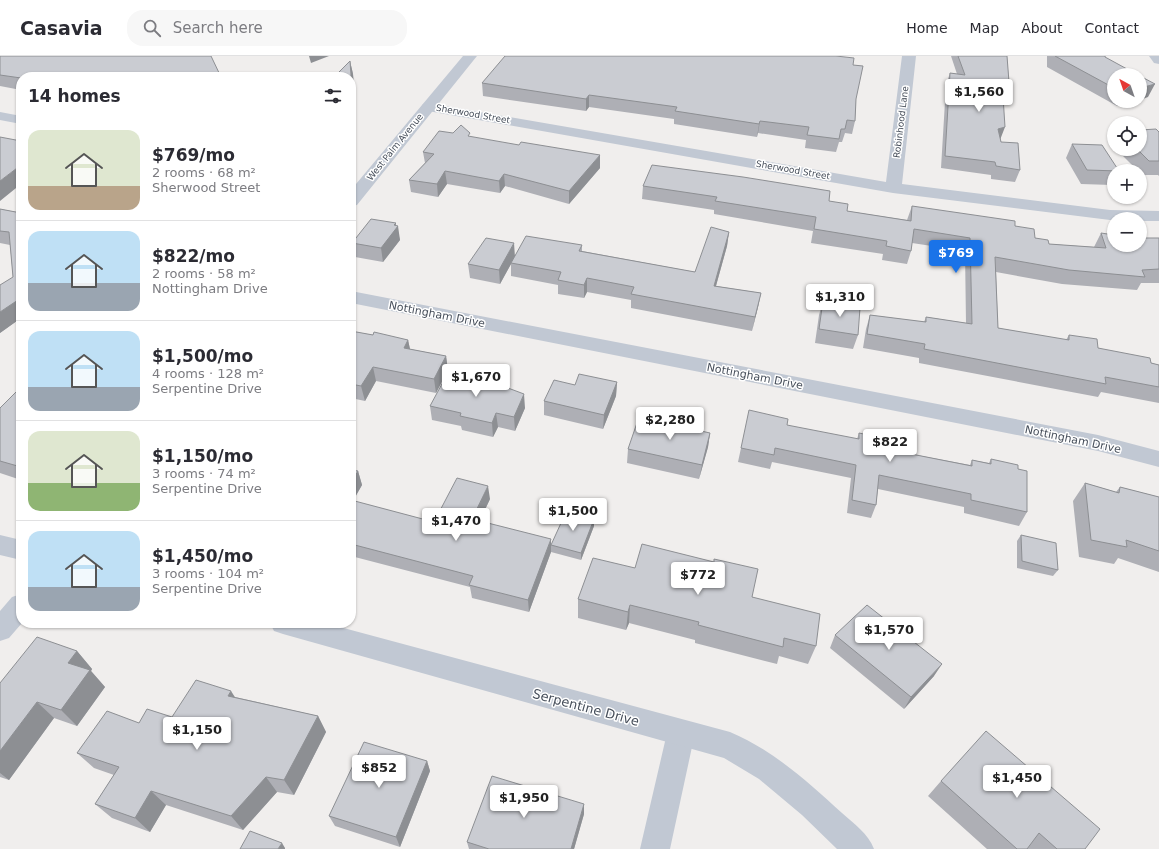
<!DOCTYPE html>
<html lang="en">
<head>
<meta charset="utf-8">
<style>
  :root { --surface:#fff; --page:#f7f7f7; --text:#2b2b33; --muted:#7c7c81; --line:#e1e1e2; --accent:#1a73e8 }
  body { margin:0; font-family:"DejaVu Sans",sans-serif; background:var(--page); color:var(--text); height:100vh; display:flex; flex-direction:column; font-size:15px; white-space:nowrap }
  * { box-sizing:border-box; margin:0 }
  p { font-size:13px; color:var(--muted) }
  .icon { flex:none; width:22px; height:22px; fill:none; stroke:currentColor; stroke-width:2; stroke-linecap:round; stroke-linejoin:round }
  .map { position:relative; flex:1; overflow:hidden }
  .side { position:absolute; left:16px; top:16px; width:340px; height:556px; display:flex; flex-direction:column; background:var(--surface); border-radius:16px; box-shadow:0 1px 3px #0004 }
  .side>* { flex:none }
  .needle { width:26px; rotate:320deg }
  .controls { position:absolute; left:1107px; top:12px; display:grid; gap:8px }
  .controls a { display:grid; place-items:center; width:40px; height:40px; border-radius:50%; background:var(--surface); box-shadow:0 1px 3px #0004; font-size:20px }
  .price { position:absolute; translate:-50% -34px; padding:0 9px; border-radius:4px; background:#fff; color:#222; font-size:13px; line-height:26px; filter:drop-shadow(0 1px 2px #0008) }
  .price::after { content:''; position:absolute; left:50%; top:24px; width:12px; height:9px; margin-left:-6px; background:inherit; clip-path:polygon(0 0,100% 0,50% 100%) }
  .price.active { background:var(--accent); color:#fff }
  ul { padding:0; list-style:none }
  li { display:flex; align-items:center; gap:12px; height:100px; padding:0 12px }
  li+li { border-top:1px solid var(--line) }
  li span { display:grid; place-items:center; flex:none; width:112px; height:80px; border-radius:12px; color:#555 }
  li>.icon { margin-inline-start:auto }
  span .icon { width:48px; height:48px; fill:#fffc; stroke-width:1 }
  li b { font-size:17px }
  h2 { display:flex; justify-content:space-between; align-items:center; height:48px; padding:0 12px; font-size:17px }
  header { display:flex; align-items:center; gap:24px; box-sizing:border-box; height:56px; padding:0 20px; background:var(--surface); border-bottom:1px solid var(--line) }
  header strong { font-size:19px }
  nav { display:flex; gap:22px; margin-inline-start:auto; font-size:14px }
  .search { width:280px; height:36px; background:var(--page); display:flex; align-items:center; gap:10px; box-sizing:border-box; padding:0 14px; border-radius:16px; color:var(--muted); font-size:15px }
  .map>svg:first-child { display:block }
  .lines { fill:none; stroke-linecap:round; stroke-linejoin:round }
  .minor { fill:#c1c8d3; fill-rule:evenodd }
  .tertiary { fill:#c1c8d3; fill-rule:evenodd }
  .wall { fill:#aeafb5 }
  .shaded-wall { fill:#8d8f93 }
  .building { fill:#caccd2; stroke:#8d8f93 }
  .labels { text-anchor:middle; stroke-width:3; stroke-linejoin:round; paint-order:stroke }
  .far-street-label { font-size:9px; fill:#464e5a; stroke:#fff }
  .street-label { font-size:11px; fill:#464e5a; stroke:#fff }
  .near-street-label { font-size:13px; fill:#464e5a; stroke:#fff }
</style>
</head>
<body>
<header>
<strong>Casavia</strong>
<div class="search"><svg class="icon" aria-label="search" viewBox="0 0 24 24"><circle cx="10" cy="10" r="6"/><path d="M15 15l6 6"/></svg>Search here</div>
<nav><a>Home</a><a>Map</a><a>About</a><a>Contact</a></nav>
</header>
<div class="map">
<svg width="1159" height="793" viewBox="0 0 1159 793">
  <rect width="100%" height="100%" fill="#f0eeed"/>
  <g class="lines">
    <path class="minor" d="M902,0H916L902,128L1110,154L1159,155V165H1140V163L1110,164L893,137L428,55L423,54L421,51L423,48L428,47L886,126Z
      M1149,0H1159V8L1154,7Z
      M0,56L21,60V68L0,64Z
      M351,235L1098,379L1159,395V411L1098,395L351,247Z
      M21,538L22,567L9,582L0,585V555L12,541Z
      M681,664L691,667L695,677L670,793H640L667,677L671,667Z"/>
    <path class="tertiary" d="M463,0H477L357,149L351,150V134Z
      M0,479L21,484V504L0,499Z
      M270,567H325L730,676C773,694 808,726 842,757C854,768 868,777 874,793H837L802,759L759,723L724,702L283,578L274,575Z"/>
  </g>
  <path class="wall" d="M0,0L21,21V34L0,30Z
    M951,0H1007L1009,26L1004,38H1003L1000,84L1001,86L1020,114L1015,126L991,123V119L941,112L946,29L950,17L957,18Z
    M1047,0H1105L1114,19V45H1136L1117,50L1047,11Z
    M350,5L353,18L356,60L351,59V21Z
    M853,9L856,43L855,65L852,78L845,77L842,86H839L836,96L805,92L806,84L758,77L757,81L674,68V63L589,51L586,55L483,40L482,27Z
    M1159,76V120L1158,119H1142L1140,117V115H1138L1116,93H1140Z
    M471,81L600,112L569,148L505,130L500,137L447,128L438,141L411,136L409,124L425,107L423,96Z
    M1114,86V91L1112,90Z
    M1072,88L1114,115V126L1112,129L1081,128L1066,102Z
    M643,130L829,145L847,155L907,164L912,150L1015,170L1035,182L1049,188L1094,191L1101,177L1114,189L1159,182V227H1141L1137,234L1062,228L996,216L998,272L1066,284L1069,279L1098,292L1159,309V347L1101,336L1098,341L919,307V302L863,292L866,273L870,259L924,266L926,261L966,267L965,195L912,187L911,195L907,208L882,204L883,198L811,187L813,175L714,158V154L642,143Z
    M0,153L21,157V262L0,277L13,221L10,189L0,187Z
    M396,170L400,184L383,206L355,201L352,187Z
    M729,176L727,190L716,230L761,237L758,251L752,275L631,252V244L587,236L584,242L558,238V229L511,220V208L500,228L470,222L468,208L515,199L582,189V195L695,216Z
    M823,245L858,279L853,293L815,287L819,259Z
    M351,275L373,279L408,284L410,293L446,300L448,314L436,337L376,325L365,345L351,342Z
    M480,320L481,326L525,352L515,375L498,371L493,381L462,374L461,370L432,364L430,350Z
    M617,326L616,340L603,373L544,359V345L575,329Z
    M21,331V424L0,417V352Z
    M710,377L708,391L699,423L627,407L628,393Z
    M859,377L901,396L970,409L972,404L989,407L991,403L1018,413L1027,456L1019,470L964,457V451L878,433L876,449L871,462L847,457L851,422L772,406L770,413L738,406L741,392L857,383Z
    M351,414L358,415L362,429L353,445L434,466L490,443L480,465L551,489L594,470L581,504L551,496L529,556L472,542L470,531L351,500Z
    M1085,427L1116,436L1120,431L1159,441V516L1118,502L1114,508L1079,501L1073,445Z
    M1021,479L1058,514L1053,520L1017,512V485Z
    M752,541L816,590L808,608L779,600L777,608L695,587V584L629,567L626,574L578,562V543Z
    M835,579L934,620L904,653L830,592Z
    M77,595L92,613L91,615L105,631L77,670L54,662L9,724L0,721V627Z
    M235,641L318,660L326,676L294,739L277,736L243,774L166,749L150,776L112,762L95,748L114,719L94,712L77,697L139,667L172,661Z
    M427,705L430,715L400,791L335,770L329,760Z
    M941,725L1085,793H987L928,740Z
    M584,748V758L574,793H469L467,786Z"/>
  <path class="shaded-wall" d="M309,0H329L311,7Z
    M350,5L353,18L356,60L353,47Z
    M1155,28L1148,41L1140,44V32Z
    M589,39V51L586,55V43Z
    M1120,45H1136L1117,50Z
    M760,65L758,77L757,81L759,68Z
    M1005,71L1000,84L998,73Z
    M600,99V112L569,148V135Z
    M21,109V128L0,145V125Z
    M445,115L447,128L438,141L437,128Z
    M504,118L505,130L500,137L499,125Z
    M396,167V171L398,170L400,184L383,206L381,192Z
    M729,176L727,190L712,244L714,230Z
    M514,187L515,201L511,207V208L500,228L499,214Z
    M587,222V236L584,242V229Z
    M761,237L758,251L752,275L755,261Z
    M21,242V262L0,277V256Z
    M408,284L411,298L404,292Z
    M446,300L448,314L436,337L434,323Z
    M373,311L376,325L365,345L361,330Z
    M480,320L482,334L477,325Z
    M617,326L616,340L603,373L604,359Z
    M524,338L525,352L515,375L514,361Z
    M496,357L498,371L493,381L492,367Z
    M710,377L708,391L699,423L702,409Z
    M358,415L362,429L351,448V427Z
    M488,430L490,443L474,476L472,463Z
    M594,463V470L581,504V497Z
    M551,483V496L529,556L528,544Z
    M630,549L629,567L626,574L628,556Z
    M77,595L92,613L91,615L105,631L77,670L61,654L68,607Z
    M942,608L934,620L904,653L911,641Z
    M231,635L242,652L228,640Z
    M37,646L54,662L9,724L0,717V695Z
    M318,660L326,676L294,739L284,724Z
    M427,705L430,715L400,791L396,781Z
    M266,721L277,736L243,774L231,760Z
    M151,735L166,749L150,776L135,762Z
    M584,748V758L574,793H571Z
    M282,787L285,792V793H278Z"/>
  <path class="building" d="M0,0H211L221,21H21V22L0,19Z
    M505,0H836L854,2L853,9L863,10L856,43L855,65L847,64L845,73H841L839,83L807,79L809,71L760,65L759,68L675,55L677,51L589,39L586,43L482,27Z
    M958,0H1007L1009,26L1002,25L1005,71L998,73L1001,86L1018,87L1020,114L996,110L995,106L945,100L950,17L965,19Z
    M1055,0H1105V1L1138,19H1114V32Z
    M350,5L353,47H351V21H334Z
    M1140,20L1155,28L1140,32Z
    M461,69L470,77L468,80L519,89L521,86L600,99L569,135L504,118L499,125L445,115L437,128L409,124L434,98L423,96L439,75L453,77Z
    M1156,73L1159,76V105H1149L1137,93H1140V74Z
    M0,81L21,85V109L0,125Z
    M1072,88L1102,89L1119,115L1087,114Z
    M652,109L743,121L830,135L829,145L848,148L847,155L911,165L912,150L1015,165V170L1034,173L1035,182L1048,184L1049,188L1106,192L1101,177L1114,179V189H1140V182H1159V213L1142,214L1145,221L1069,214L995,201L998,272L1069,284V279L1097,283L1098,292L1150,302L1151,307L1159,309V331L1105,321L1106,328L924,293L925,288L867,278L870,259L926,266V261L972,268L970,182L914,173L911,195L886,190L887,185L814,173L816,161L715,145L717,141L643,130Z
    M0,153L21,157V242L0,256V229L13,221L9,176L0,175Z
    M371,163L396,167L394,169L398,170L381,192L352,187Z
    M711,171L729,176L714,230L761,237L755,261L631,238L634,231L587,222L584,229L558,224L561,216L511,207L526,180L582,189L579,195L695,216Z
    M486,182L514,187L499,214L468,208Z
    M823,245L860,252L858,279L819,273Z
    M351,275L373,279L374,276L408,284L404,292L446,300L434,323L373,311L361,330L351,328Z
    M450,313L480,320L477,325L508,332L524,338L514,361L496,357L492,367L460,360L461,357L430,350Z
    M579,318L617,326L604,359L544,345L554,324L575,329Z
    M21,331V411L0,405V352Z
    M749,354L788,363L787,369L859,383V377L901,386V396L972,410V404L991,408V403L1018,409V413L1027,415V456L971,444V438L879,419L876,449L852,444L856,409L775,392L774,399L741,392Z
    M639,361L710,377L702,409L628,393Z
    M351,414L358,415L351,427Z
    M457,422L488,430L472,463L551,483L528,544L469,529L473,520L351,488V444L434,466Z
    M1085,427L1119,437L1120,431L1159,441V495L1126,484L1127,491L1091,484Z
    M566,456L594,463L581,497L551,489Z
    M1021,479L1056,487L1058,514L1022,505Z
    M642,488L714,506V503L758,513L752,541L820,558L816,590L784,582L783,591L698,569L699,566L630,549L628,556L578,543L593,502L635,512Z
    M867,549L942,608L911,641L835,579Z
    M37,581L77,595L68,607L90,614L61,654L37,646L0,695V627Z
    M196,624L231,635L228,640L318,660L284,724L266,721L231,760L151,735L135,762L95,748L119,711L77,697L107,655L139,667L147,653L172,661Z
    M986,675L1100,773L1085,793H1057L1039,777L1027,793H1017L941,725Z
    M364,686L427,705L396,781L329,760Z
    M492,720L584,748L571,793H489L467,786Z
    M250,775L282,787L278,793H240Z"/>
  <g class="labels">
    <g class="far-street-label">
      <text transform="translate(473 58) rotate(10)" y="3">Sherwood Street</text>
      <text transform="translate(901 66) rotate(-83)" y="3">Robinhood Lane</text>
      <text transform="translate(395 91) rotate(-51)" y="3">West Palm Avenue</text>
      <text transform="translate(793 114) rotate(10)" y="3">Sherwood Street</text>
    </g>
    <g class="street-label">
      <text transform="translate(437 258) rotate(11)" y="4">Nottingham Drive</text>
      <text transform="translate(755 320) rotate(11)" y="4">Nottingham Drive</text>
      <text transform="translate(1073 383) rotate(12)" y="4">Nottingham Drive</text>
    </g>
    <g class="near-street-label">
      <text transform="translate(586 651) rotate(15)" y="5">Serpentine Drive</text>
    </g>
  </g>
</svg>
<div class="controls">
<a><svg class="needle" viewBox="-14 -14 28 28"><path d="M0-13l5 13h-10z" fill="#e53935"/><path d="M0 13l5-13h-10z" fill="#7c7c81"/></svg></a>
<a><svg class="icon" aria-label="locate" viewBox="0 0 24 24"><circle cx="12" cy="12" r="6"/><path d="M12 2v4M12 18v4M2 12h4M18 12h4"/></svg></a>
<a>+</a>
<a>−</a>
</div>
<b class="price" style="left:979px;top:57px">$1,560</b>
<b class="price active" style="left:956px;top:218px">$769</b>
<b class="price" style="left:840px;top:262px">$1,310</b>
<b class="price" style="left:476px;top:342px">$1,670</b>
<b class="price" style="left:670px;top:385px">$2,280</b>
<b class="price" style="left:890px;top:407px">$822</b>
<b class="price" style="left:573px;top:476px">$1,500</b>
<b class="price" style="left:456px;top:486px">$1,470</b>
<b class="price" style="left:698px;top:540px">$772</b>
<b class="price" style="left:889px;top:595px">$1,570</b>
<b class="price" style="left:197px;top:695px">$1,150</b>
<b class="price" style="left:379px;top:733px">$852</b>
<b class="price" style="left:1017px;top:743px">$1,450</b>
<b class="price" style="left:524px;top:763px">$1,950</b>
<section class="side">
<h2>14 homes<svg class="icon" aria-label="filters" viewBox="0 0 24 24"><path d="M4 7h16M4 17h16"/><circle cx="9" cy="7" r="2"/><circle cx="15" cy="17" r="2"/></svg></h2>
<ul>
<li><span style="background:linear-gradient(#dfe7d0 70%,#b9a48a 0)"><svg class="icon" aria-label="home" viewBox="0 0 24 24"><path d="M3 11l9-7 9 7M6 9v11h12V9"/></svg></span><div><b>$769/mo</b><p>2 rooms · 68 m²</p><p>Sherwood Street</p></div></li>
<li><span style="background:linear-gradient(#bfe0f5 65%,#9aa5b1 0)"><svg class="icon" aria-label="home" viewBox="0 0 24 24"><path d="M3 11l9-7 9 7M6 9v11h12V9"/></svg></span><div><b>$822/mo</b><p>2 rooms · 58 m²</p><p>Nottingham Drive</p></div></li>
<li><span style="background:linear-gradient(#bfe0f5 70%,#9aa5b1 0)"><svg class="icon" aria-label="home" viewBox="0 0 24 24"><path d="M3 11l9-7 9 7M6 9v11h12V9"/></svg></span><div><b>$1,500/mo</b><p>4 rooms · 128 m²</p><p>Serpentine Drive</p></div></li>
<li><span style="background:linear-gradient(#dfe7d0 65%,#8fb573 0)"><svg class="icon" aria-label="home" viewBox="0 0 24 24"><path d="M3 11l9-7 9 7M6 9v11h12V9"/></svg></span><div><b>$1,150/mo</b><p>3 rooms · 74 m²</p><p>Serpentine Drive</p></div></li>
<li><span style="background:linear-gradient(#bfe0f5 70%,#9aa5b1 0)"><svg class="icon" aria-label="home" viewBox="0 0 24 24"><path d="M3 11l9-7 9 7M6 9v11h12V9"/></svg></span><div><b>$1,450/mo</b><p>3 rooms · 104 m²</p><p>Serpentine Drive</p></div></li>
</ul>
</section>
</div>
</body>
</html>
